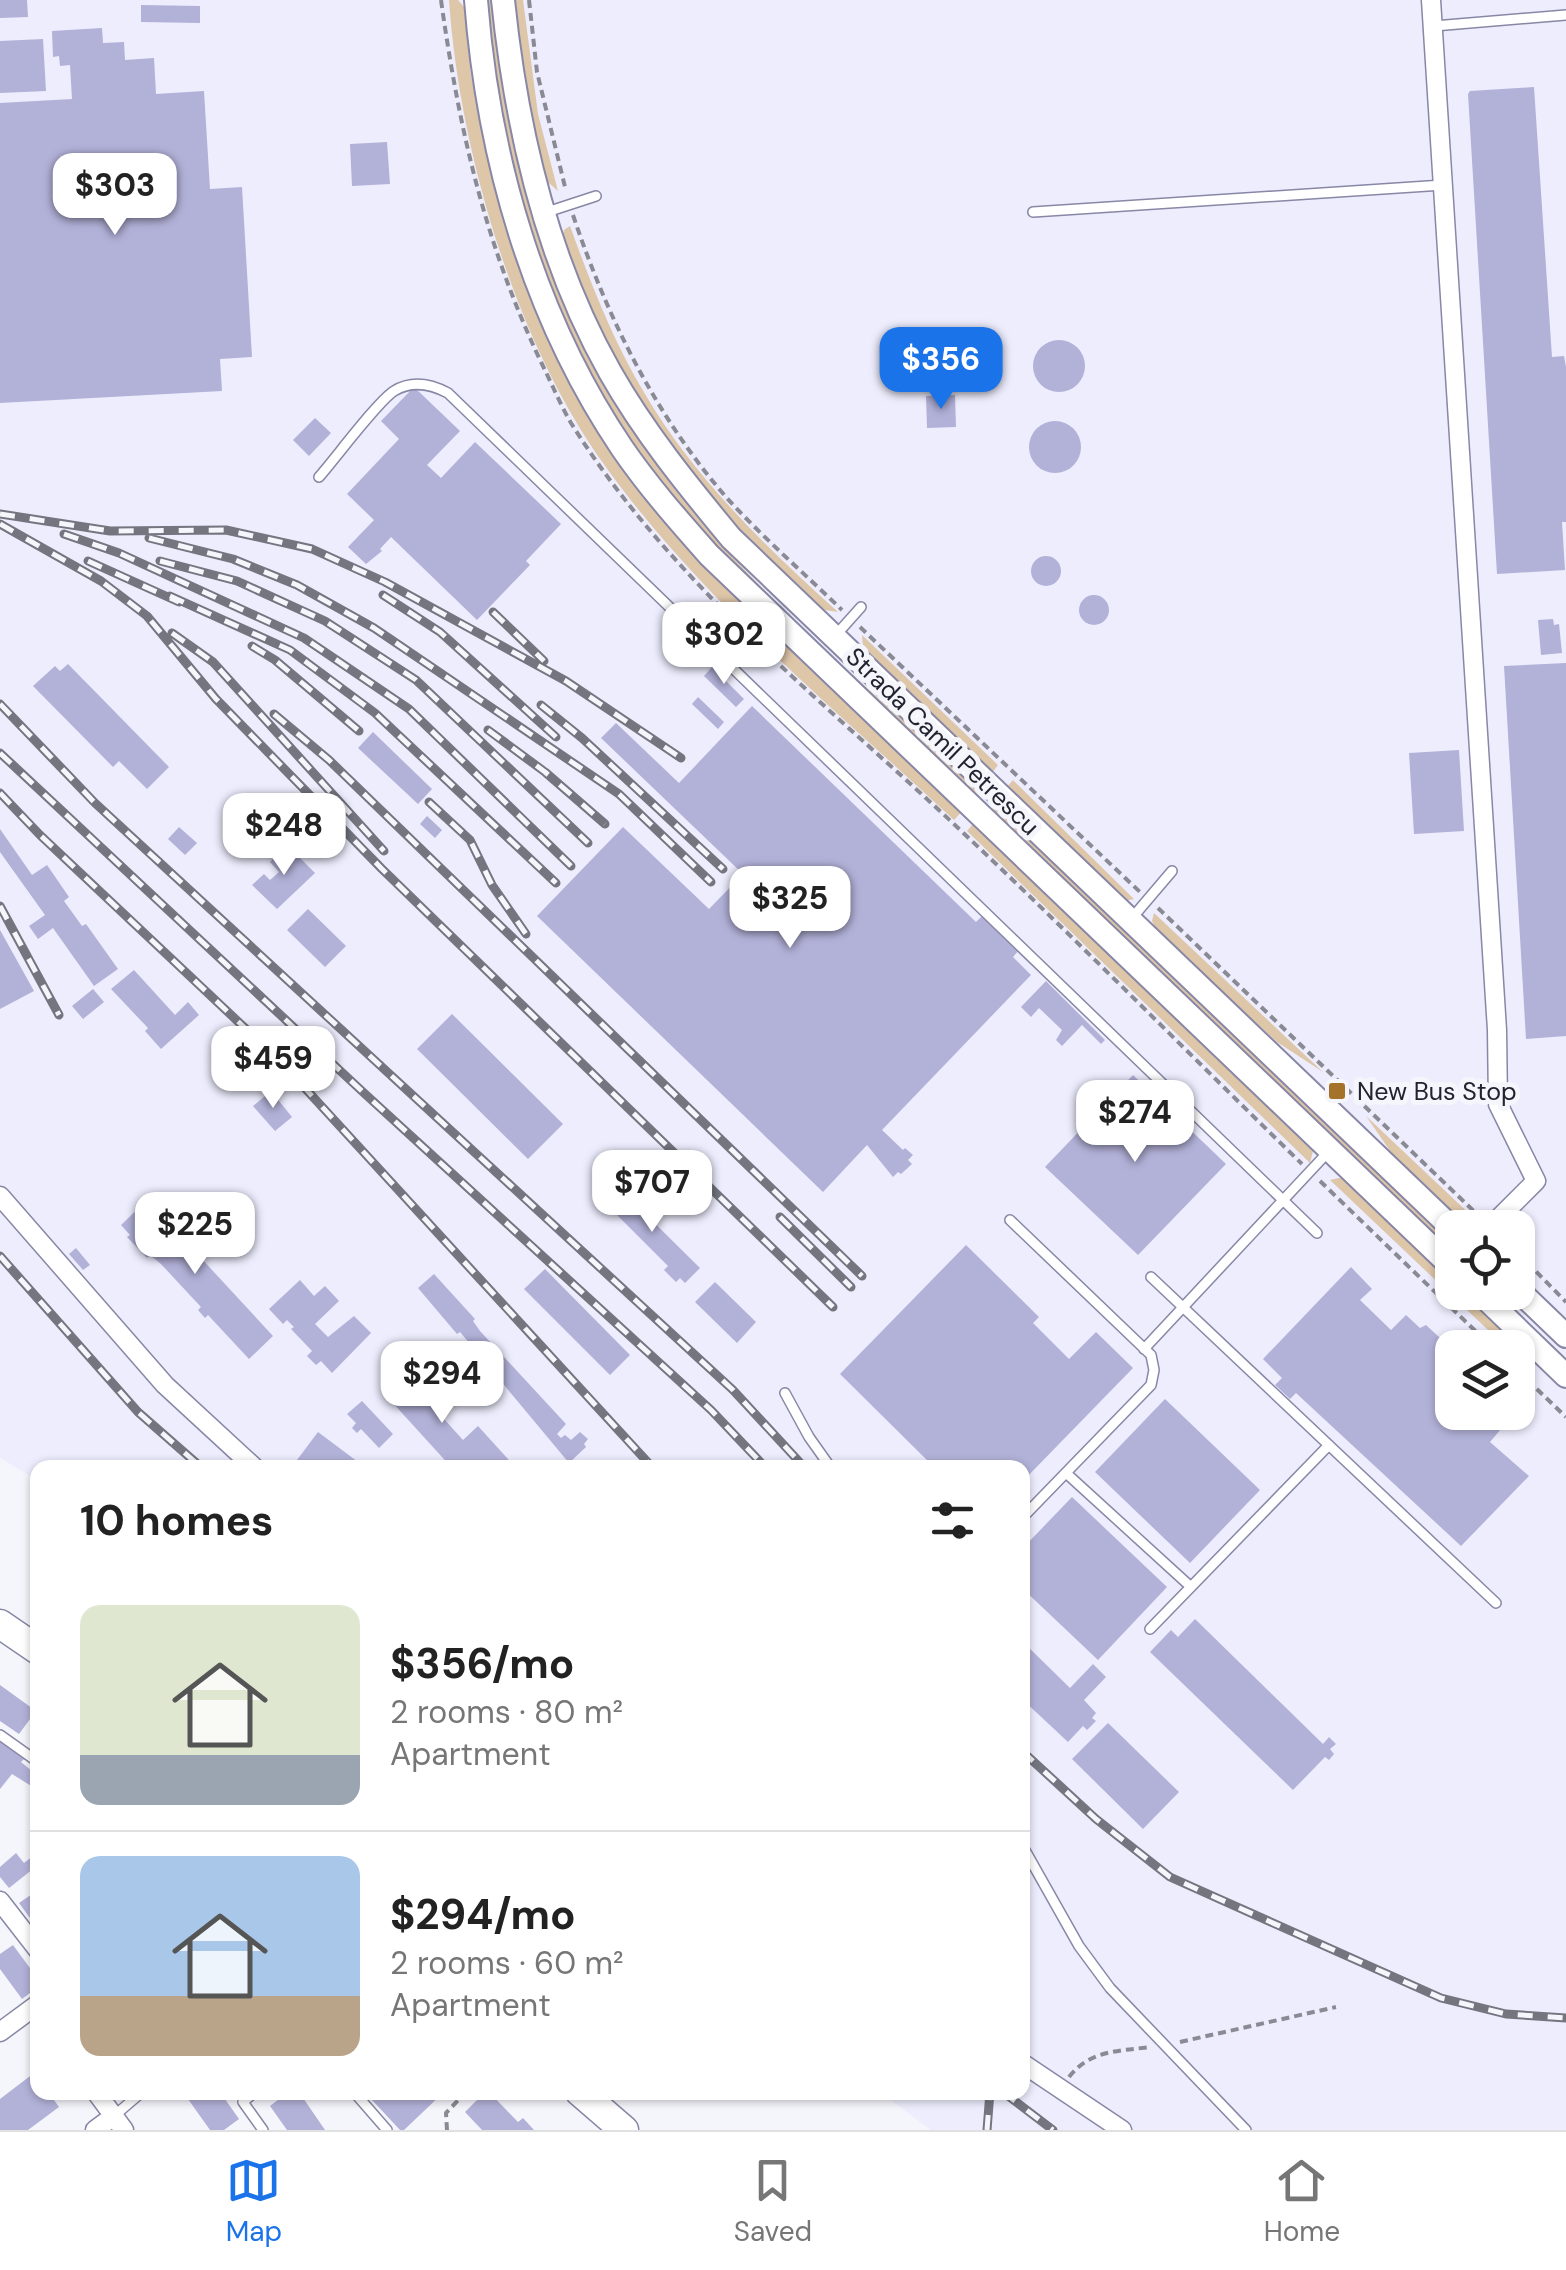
<!DOCTYPE html>
<html lang="en">
<head>
<meta charset="utf-8">
<style>
  :root { --surface:#fff; --page:#f2f2f2; --text:#222; --muted:#767676; --line:#e0e0e0; --accent:#1a73e8 }
  body { margin:0; font-family:"DM Sans",sans-serif; background:var(--page); color:var(--text); height:100vh; display:flex; flex-direction:column; font-size:38px; white-space:nowrap }
  * { box-sizing:border-box; margin:0 }
  p { font-size:32px; color:var(--muted) }
  .icon { flex:none; width:55px; height:55px; fill:none; stroke:currentColor; stroke-width:2; stroke-linecap:round; stroke-linejoin:round }
  .map { position:relative; flex:1; overflow:hidden }
  .side { position:absolute; left:30px; top:1460px; width:1000px; height:640px; display:flex; flex-direction:column; background:var(--surface); border-radius:20px; box-shadow:0 2px 8px #0004 }
  .side>* { flex:none }
  .controls { position:absolute; left:1435px; top:1210px; display:grid; gap:20px }
  .controls a { display:grid; place-items:center; width:100px; height:100px; border-radius:20px; background:var(--surface); box-shadow:0 2px 8px #0004; font-size:50px }
  .price { position:absolute; translate:-50% -85px; padding:0 22px; border-radius:20px; background:#fff; color:#222; font-size:32px; line-height:65px; filter:drop-shadow(0 2px 5px #0008) }
  .price::after { content:''; position:absolute; left:50%; top:60px; width:30px; height:22px; margin-left:-15px; background:inherit; clip-path:polygon(0 0,100% 0,50% 100%) }
  .price.current { background:var(--accent); color:#fff }
  ul { padding:0; list-style:none }
  li { display:flex; align-items:center; gap:30px; height:250px; padding:0 50px }
  li+li { border-top:2px solid var(--line) }
  li span { display:grid; place-items:center; flex:none; width:280px; height:200px; border-radius:20px; color:#555 }
  li>.icon { margin-inline-start:auto }
  span .icon { width:120px; height:120px; fill:#fffc; stroke-width:1 }
  li b { font-size:42px }
  h2 { display:flex; justify-content:space-between; align-items:center; height:120px; padding:0 50px; font-size:42px }
  .tab-bar { display:flex; justify-content:space-around; align-items:center; height:140px; border-top:2px solid var(--line); background:var(--surface); font-size:28px; color:var(--muted) }
  .tab-bar a { display:grid; justify-items:center; gap:5px }
  .tab-bar .current { color:var(--accent) }
  .map>svg:first-child { display:block }
  .built { fill:#ededfe; fill-rule:evenodd }
  .green { fill:#dec6a8 }
  .building { fill:#b2b1d8 }
  .lines { fill:none; stroke-linecap:round; stroke-linejoin:round }
  .lane-casing { stroke:#8887a6; stroke-width:12 }
  .street-casing { stroke:#8887a6; stroke-width:21 }
  .secondary-casing { stroke:#8887a6; stroke-width:26 }
  .primary-casing { stroke:#8887a6; stroke-width:31 }
  .path { stroke:#8a8a94; stroke-width:4; stroke-dasharray:8 5; stroke-linecap:butt }
  .lane { stroke:#fff; stroke-width:9 }
  .street { stroke:#fff; stroke-width:18 }
  .secondary { stroke:#fff; stroke-width:22 }
  .primary { stroke:#fff; stroke-width:28 }
  .rail-casing { stroke:#757580; stroke-width:9 }
  .rail { stroke:#f5f5fc; stroke-width:5; stroke-dasharray:15; stroke-linecap:butt }
  .poi-dot { fill:#a47228; stroke:#f5f5fc; stroke-width:4 }
  .labels { text-anchor:middle; stroke-width:10; stroke-linejoin:round; paint-order:stroke }
  .street-label { font-size:25px; fill:#232330; stroke:#f5f5fc }
  .poi-label { font-size:25px; fill:#232330; stroke:#f5f5fc; text-anchor:start }
</style>
</head>
<body>
<div class="map">
<svg width="1566" height="2130" viewBox="0 0 1566 2130">
  <rect width="100%" height="100%" fill="#f5f5fc"/>
  <path class="built" d="M0,0H1566V2130H931L881,2093L1022,2092V1468H38L37,1480L0,1458ZM1452,1228H1518V1292H1452ZM1452,1348H1518V1412H1452Z"/>
  <path class="green" d="M449,0H458L464,7L471,75L484,139L505,220L534,304L711,572L964,809L954,820C833,707 700,599 603,463C515,341 459,149 449,0Z
    M485,0H493C505,190 575,373 699,519C783,618 886,703 982,792L976,798C868,697 752,600 659,484C607,418 566,338 537,259C505,176 495,87 485,0Z
    M514,0H523L538,114L558,191L542,177L518,43Z
    M570,226C591,284 613,341 645,394C695,479 766,547 838,612L818,609C752,544 686,479 638,400C607,349 585,294 562,239L564,230Z
    M862,635L998,765L992,773L872,662L863,647Z
    M1013,780L1134,899L1125,901L1006,788Z
    M996,801L1452,1240V1253L991,808Z
    M976,820L1309,1140L1313,1151L1310,1163L967,831Z
    M1154,913L1323,1072L1277,1042L1159,934L1152,921Z
    M1366,1116L1477,1221L1464,1222L1395,1158Z
    M1339,1178L1351,1179L1452,1274V1292L1472,1293L1489,1309L1516,1347H1506L1330,1180Z"/>
  <path class="building" d="M0,0H27L28,17L0,18Z
    M141,5L200,6V23L141,22Z
    M102,28L103,43L124,42L125,60L154,58L156,94L204,91L210,189L242,187L252,357L220,359L222,391L0,403V103L72,99L70,65L60,66L59,56L53,57L52,31Z
    M43,39L46,91L0,93V41Z
    M1534,87L1552,357L1564,356L1566,367V522H1562L1565,570L1497,574L1468,94L1470,91Z
    M387,142L390,184L352,186L350,144Z
    M1033 366a26 26 0 1 1 52 0a26 26 0 1 1-52 0Z
    M925,347H940L941,375H925Z
    M414,387L460,431L427,465L441,478L475,442L561,524L526,561L530,565L477,620L391,537L380,549L382,551L366,564L348,547L374,520L347,494L399,439L381,421Z
    M955,395L956,427L927,428L926,396Z
    M315,418L331,433L309,456L293,440Z
    M1029 447a26 26 0 1 1 52 0a26 26 0 1 1-52 0Z
    M1031 571a15 15 0 1 1 30 0a15 15 0 1 1-30 0Z
    M1079 610a15 15 0 1 1 30 0a15 15 0 1 1-30 0Z
    M1553,619L1554,625L1559,624L1562,653L1541,655L1538,620Z
    M1566,663V1036L1526,1039L1504,666Z
    M68,664L169,767L147,789L119,761L113,767L33,686L55,666L60,671Z
    M712,667L744,699L736,707L704,676Z
    M698,697L724,722L718,729L692,704Z
    M752,706L976,922L983,915L1019,950L1013,957L1031,975L882,1130L903,1150L905,1148L913,1155L908,1160L912,1164L901,1174L898,1172L893,1177L867,1145L823,1192L537,916L623,827L709,909L743,874L601,738L616,723L679,783Z
    M373,732L432,789L418,804L358,748Z
    M1459,750L1464,831L1414,834L1409,753Z
    M427,816L442,830L435,838L420,824Z
    M179,827L197,843L185,855L168,839Z
    M0,829L32,875L47,865L69,897L64,901L82,926L86,924L118,969L94,986L53,928L38,939L29,926L45,915L0,852Z
    M287,845L315,873L277,909L252,885L264,874L270,880L279,872L270,862Z
    M308,909L346,946L325,967L287,930Z
    M0,930L34,991L0,1009Z
    M134,970L175,1015L188,1002L199,1015L161,1049L145,1031L148,1028L111,989Z
    M1046,981L1105,1040L1101,1044L1082,1025L1062,1046L1056,1040L1062,1030L1039,1008L1031,1017L1021,1007Z
    M93,989L104,1002L83,1019L72,1006Z
    M452,1014L563,1124L528,1159L417,1049Z
    M1133,1075L1226,1164L1138,1255L1045,1167Z
    M271,1091L292,1117L275,1131L253,1106Z
    M616,1185L700,1268L685,1283L680,1278L676,1282L664,1270L668,1266L601,1199Z
    M147,1200L156,1210L159,1207L179,1228L176,1231L273,1336L249,1359L208,1315L205,1318L198,1310L201,1307L161,1264L150,1255L147,1258L127,1237L130,1235L121,1225Z
    M966,1245L1039,1317L1033,1323L1069,1359L1096,1332L1133,1368L1022,1482V1468H935L840,1374Z
    M76,1248L90,1265L83,1270L69,1254Z
    M1351,1267L1372,1289L1360,1300L1391,1330L1406,1315L1420,1328L1426,1325L1452,1349V1412H1518V1392L1530,1405L1514,1421L1511,1417L1490,1442L1529,1476L1461,1546L1296,1393L1290,1399L1275,1385L1282,1378L1263,1359Z
    M545,1269L630,1355L610,1375L524,1289Z
    M434,1274L475,1319L473,1321L480,1331L566,1424L557,1434L561,1438L565,1435L571,1440L580,1432L588,1439L584,1444L586,1447L569,1463L460,1332L457,1334L418,1288Z
    M300,1280L314,1296L325,1286L339,1301L315,1324L328,1337L354,1316L371,1333L332,1373L321,1361L316,1365L307,1356L312,1351L291,1329L294,1327L287,1320L283,1324L269,1309Z
    M715,1282L756,1322L737,1343L695,1302Z
    M412,1361L428,1378L416,1388L463,1440L478,1426L516,1468H452L381,1390Z
    M1165,1399L1260,1490L1190,1563L1095,1472Z
    M362,1401L393,1434L379,1448L361,1429L357,1433L352,1428L356,1423L347,1414Z
    M318,1432L366,1468H308L297,1460Z
    M1072,1497L1167,1587L1098,1660L1022,1588V1549Z
    M1195,1619L1323,1744L1329,1737L1336,1744L1330,1749L1334,1754L1329,1760L1325,1757L1293,1790L1150,1652L1171,1630L1178,1637Z
    M1022,1641L1070,1688L1093,1664L1106,1677L1084,1700L1096,1713L1092,1718L1096,1721L1087,1730L1083,1726L1068,1742L1022,1699Z
    M0,1685L36,1711L19,1734L0,1721Z
    M1108,1723L1179,1792L1143,1829L1072,1759Z
    M0,1741L24,1759L21,1762L38,1776L36,1789L12,1774L0,1789Z
    M38,1852V1865L9,1888L0,1877V1867L16,1853L24,1863Z
    M38,1890V1929L19,1903Z
    M13,1945L38,1979V1987L22,1999L0,1969V1954Z
    M34,2073L38,2079V2092H48L59,2107L28,2130H0V2099Z
    M183,2092H220L239,2119L224,2130H210Z
    M288,2092H299L325,2130H287L270,2106Z
    M381,2092H444L404,2130H400L372,2100Z
    M485,2092H489L518,2122L523,2118L534,2130H482L465,2112Z"/>
  <g class="lines">
    <defs>
      <path id="lane" d="M1434,26L1566,15
        M547,212L596,196
        M1033,212L1443,185
        M319,477C335,459 378,401 394,391C412,380 431,384 448,393L1317,1233
        M836,635L861,607
        M1132,918L1172,871
        M1010,1220L1151,1355L1154,1370L1151,1385L1022,1518
        M1151,1277L1496,1603
        M1144,1349L1330,1150
        M785,1393L809,1437L831,1468
        M1066,1473L1191,1587
        M1150,1629L1329,1445
        M0,1735L38,1762
        M1022,1845L1079,1946L1110,1988L1246,2130
        M255,2092L243,2102L263,2130
        M354,2092L387,2130
        M114,2116L142,2092"/>
      <path id="street" d="M1431,0L1497,1030L1498,1104L1536,1181L1489,1228
        M0,1196L165,1385L255,1468
        M0,1901L38,1950
        M0,2032L38,2004
        M1022,2063L1122,2130
        M96,2092L124,2130
        M95,2130L114,2116"/>
      <path id="secondary" d="M476,0C488,157 533,316 622,448C648,486 679,521 709,555L1452,1267
        M503,0C516,127 546,259 610,372C644,432 687,485 731,538L1452,1228
        M1518,1290L1566,1336
        M1479,1292L1566,1376"/>
      <path id="primary" d="M0,1624L38,1650
        M580,2092L624,2130"/>
    </defs>
    <use href="#lane" class="lane-casing"/>
    <use href="#street" class="street-casing"/>
    <use href="#secondary" class="secondary-casing"/>
    <use href="#primary" class="primary-casing"/>
    <path class="path" d="M441,0C459,129 485,244 541,362C551,382 560,404 571,423C671,583 821,699 956,826C1074,937 1187,1052 1302,1164
      M529,0L537,72L566,191
      M573,215C607,317 655,415 726,497C762,537 804,573 842,610
      M860,627L1140,892
      M1158,908L1480,1217
      M1320,1181L1493,1348
      M1518,1253L1566,1302
      M1518,1371L1566,1417
      M1180,2042L1336,2007
      M1069,2077C1090,2050 1119,2051 1151,2047
      M447,2130L446,2113L466,2092"/>
    <use href="#lane" class="lane"/>
    <use href="#street" class="street"/>
    <use href="#secondary" class="secondary"/>
    <use href="#primary" class="primary"/>
    <defs>
      <path id="rail" d="M0,514L110,531L226,530L312,549L385,582L566,681L681,758
        M0,524L101,581L147,616L216,699L382,869L833,1307
        M64,534L119,553L304,638L409,709L571,866
        M149,538L233,559L297,585L374,628L619,794L711,882
        M88,561L179,602
        M160,561L237,581L325,621L416,680L588,843
        M383,595L440,632L556,737
        M170,596L290,650L375,713L556,883
        M493,612L544,661
        M172,633L213,662L384,851
        M252,646L275,660L359,731
        M0,704L95,803L733,1390L805,1468
        M541,705L582,738L723,869
        M274,714L329,760L862,1276
        M488,730L545,772L605,824
        M0,753L364,1093L711,1410L766,1468
        M0,793L40,835L281,1062L653,1468
        M429,802L470,840L492,885L526,934
        M0,906L59,1015
        M780,1217L851,1287
        M0,1256L138,1412L202,1468
        M1022,1751L1096,1819L1170,1877L1441,1998L1506,2014L1566,2018
        M1003,2092L1053,2130
        M987,2130L990,2092"/>
    </defs>
    <use href="#rail" class="rail-casing"/>
    <use href="#rail" class="rail"/>
  </g>
  <rect class="poi-dot" x="1327" y="1081" width="20" height="20" rx="5"/>
  <g class="labels">
    <g class="street-label">
      <text transform="translate(943 741) rotate(44)" y="9">Strada Camil Petrescu</text>
    </g>
    <g class="poi-label">
      <text x="1357" y="1100">New Bus Stop</text>
    </g>
  </g>
</svg>
<div class="controls">
<a><svg class="icon" aria-label="locate" viewBox="0 0 24 24"><circle cx="12" cy="12" r="6"/><path d="M12 2v4M12 18v4M2 12h4M18 12h4"/></svg></a>
<a><svg class="icon" aria-label="layers" viewBox="0 0 24 24"><path d="M12 4l9 5-9 5-9-5zM3 14l9 5 9-5"/></svg></a>
</div>
<b class="price" style="left:115px;top:238px">$303</b>
<b class="price current" style="left:941px;top:412px">$356</b>
<b class="price" style="left:724px;top:687px">$302</b>
<b class="price" style="left:284px;top:878px">$248</b>
<b class="price" style="left:790px;top:951px">$325</b>
<b class="price" style="left:273px;top:1111px">$459</b>
<b class="price" style="left:1135px;top:1165px">$274</b>
<b class="price" style="left:652px;top:1235px">$707</b>
<b class="price" style="left:195px;top:1277px">$225</b>
<b class="price" style="left:442px;top:1426px">$294</b>
<section class="side">
<h2>10 homes<svg class="icon" aria-label="filters" viewBox="0 0 24 24"><path d="M4 7h16M4 17h16"/><circle cx="9" cy="7" r="2"/><circle cx="15" cy="17" r="2"/></svg></h2>
<ul>
<li><span style="background:linear-gradient(#dfe7d0 75%,#9aa5b1 0)"><svg class="icon" aria-label="home" viewBox="0 0 24 24"><path d="M3 11l9-7 9 7M6 9v11h12V9"/></svg></span><div><b>$356/mo</b><p>2 rooms · 80 m²</p><p>Apartment</p></div></li>
<li><span style="background:linear-gradient(#a9c7e8 70%,#b9a48a 0)"><svg class="icon" aria-label="home" viewBox="0 0 24 24"><path d="M3 11l9-7 9 7M6 9v11h12V9"/></svg></span><div><b>$294/mo</b><p>2 rooms · 60 m²</p><p>Apartment</p></div></li>
</ul>
</section>
</div>
<nav class="tab-bar">
<a class="current"><svg class="icon" aria-label="map" viewBox="0 0 24 24"><path d="M3 6l6-2 6 2 6-2v14l-6 2-6-2-6 2zM9 4v14M15 6v14"/></svg>Map</a>
<a><svg class="icon" aria-label="saved" viewBox="0 0 24 24"><path d="M7 4h10v16l-5-4-5 4z"/></svg>Saved</a>
<a><svg class="icon" aria-label="home" viewBox="0 0 24 24"><path d="M3 11l9-7 9 7M6 9v11h12V9"/></svg>Home</a>
</nav>
</body>
</html>
